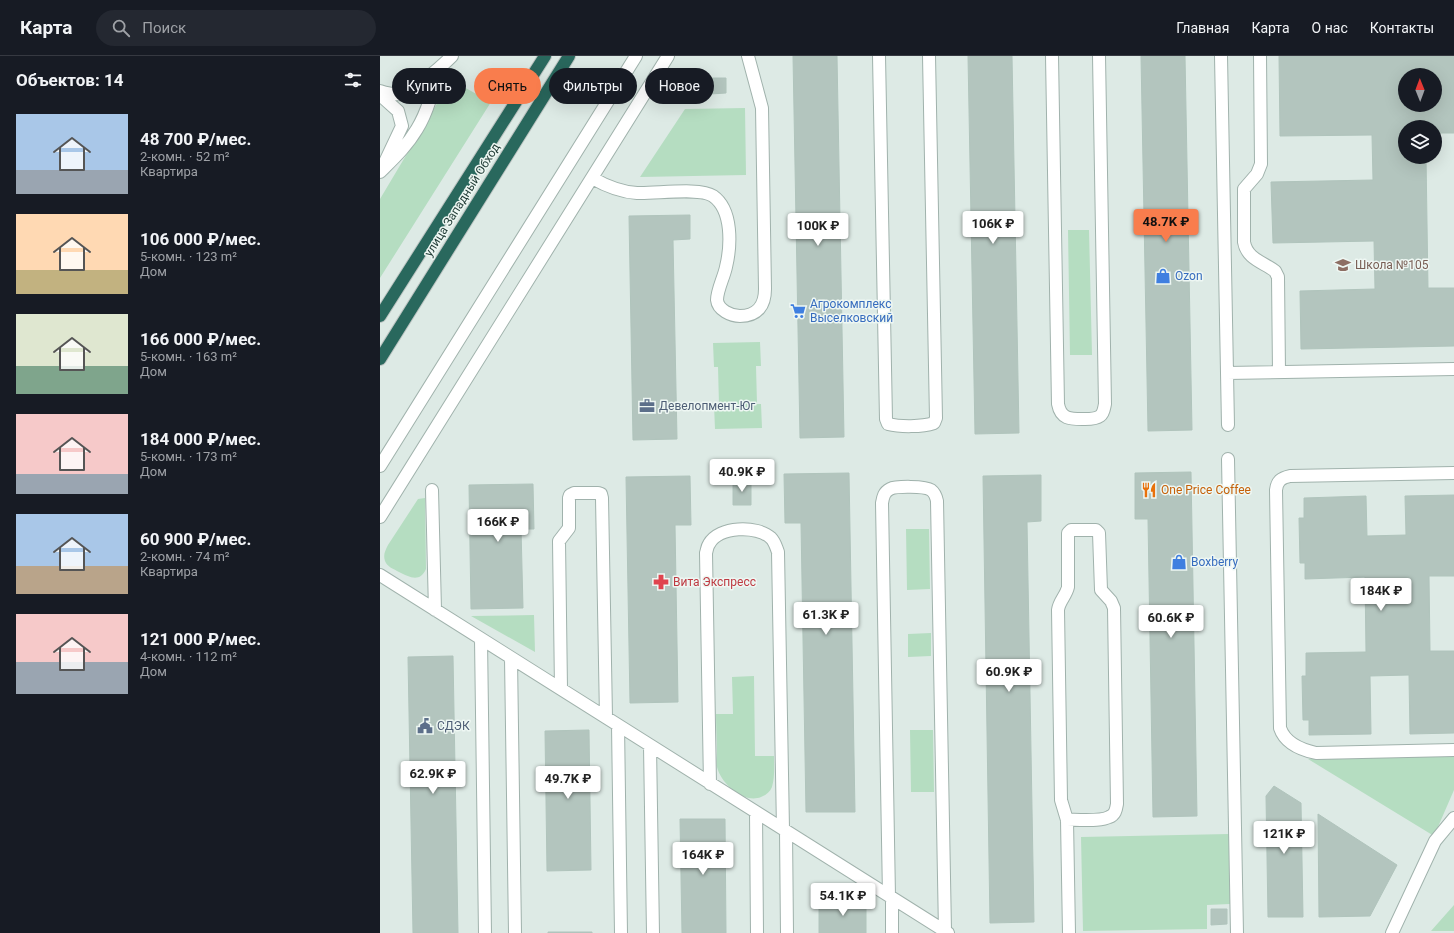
<!DOCTYPE html>
<html lang="ru">
<head>
<meta charset="utf-8">
<style>
  :root { --surface:#171b24; --page:#242831; --text:#f1f3f6; --muted:#9ea1a6; --line:#363941; --accent:#f97d4d }
  body { margin:0; font-family:Roboto,sans-serif; background:var(--page); color:var(--text); height:100vh; display:flex; flex-direction:column; font-size:15px; white-space:nowrap }
  * { box-sizing:border-box; margin:0 }
  p { font-size:13px; color:var(--muted) }
  .icon { flex:none; width:22px; height:22px; fill:none; stroke:currentColor; stroke-width:2; stroke-linecap:round; stroke-linejoin:round }
  .map { position:relative; flex:1; overflow:hidden }
  .sheet { display:flex; flex-direction:column; background:var(--surface); width:380px }
  .sheet>* { flex:none }
  .hud { position:absolute; left:12px; top:12px; width:380px; height:36px; display:flex; gap:8px }
  .needle { width:26px; rotate:359deg }
  .controls { position:absolute; left:1018px; top:12px; display:grid; gap:8px }
  .controls a { display:grid; place-items:center; width:44px; height:44px; border-radius:50%; background:var(--surface); box-shadow:0 4px 16px #0002; font-size:20px }
  .price { position:absolute; translate:-50% -34px; padding:0 9px; border-radius:4px; background:#fff; color:#222; font-size:13px; line-height:26px; filter:drop-shadow(0 1px 2px #0008) }
  .price::after { content:''; position:absolute; left:50%; top:24px; width:12px; height:9px; margin-left:-6px; background:inherit; clip-path:polygon(0 0,100% 0,50% 100%) }
  .price.active { background:var(--accent); color:#111 }
  ul { padding:0; list-style:none }
  li { display:flex; align-items:center; gap:12px; height:100px; padding:0 16px }
  li span { display:grid; place-items:center; flex:none; width:112px; height:80px; border-radius:0px; color:#555 }
  li>.icon { margin-inline-start:auto }
  span .icon { width:48px; height:48px; fill:#fffc; stroke-width:1 }
  li b { font-size:17px }
  h2 { display:flex; justify-content:space-between; align-items:center; height:48px; padding:0 16px; font-size:17px }
  .tag { padding:0 14px; border-radius:18px; background:var(--surface); box-shadow:0 4px 16px #0002; font-size:14px; line-height:36px }
  .tag.active { background:var(--accent); color:#111 }
  header { display:flex; align-items:center; gap:24px; box-sizing:border-box; height:56px; padding:0 20px; background:var(--surface); border-bottom:1px solid var(--line) }
  header strong { font-size:19px }
  nav { display:flex; gap:22px; margin-inline-start:auto; font-size:14px }
  .search { width:280px; height:36px; background:var(--page); display:flex; align-items:center; gap:10px; box-sizing:border-box; padding:0 14px; border-radius:22px; color:var(--muted); font-size:15px }
  main { display:flex; flex:1; min-height:0 }
  .map>svg:first-child { display:block }
  .green { fill:#b5ddc1 }
  .building { fill:#b3c5be; stroke:#b0c4bc; fill-rule:evenodd }
  .lines { fill:none; stroke-linecap:round; stroke-linejoin:round }
  .lane-casing { stroke:#a0b2ac; stroke-width:14 }
  .highway-casing { stroke:#bcc4c2; stroke-width:14 }
  .lane { stroke:#fff; stroke-width:12 }
  .highway { stroke:#29685d; stroke-width:12 }
  .labels { text-anchor:middle; stroke-width:3; stroke-linejoin:round; paint-order:stroke }
  .street-label { font-size:12px; fill:#1e3a34; stroke:#eef7f3 }
  .education-label { font-size:12px; fill:#785e54; stroke:#eef7f3; text-anchor:start }
  .shop-label { font-size:12px; fill:#366cbe; stroke:#eef7f3; text-anchor:start }
  .service-label { font-size:12px; fill:#4e5e75; stroke:#eef7f3; text-anchor:start }
  .food-label { font-size:12px; fill:#c56008; stroke:#eef7f3; text-anchor:start }
  .health-label { font-size:12px; fill:#be3a42; stroke:#eef7f3; text-anchor:start }
</style>
</head>
<body>
<header>
<strong>Карта</strong>
<div class="search"><svg class="icon" aria-label="search" viewBox="0 0 24 24"><circle cx="10" cy="10" r="6"/><path d="M15 15l6 6"/></svg>Поиск</div>
<nav><a>Главная</a><a>Карта</a><a>О нас</a><a>Контакты</a></nav>
</header>
<main>
<section class="sheet">
<h2>Объектов: 14<svg class="icon" aria-label="filters" viewBox="0 0 24 24"><path d="M4 7h16M4 17h16"/><circle cx="9" cy="7" r="2"/><circle cx="15" cy="17" r="2"/></svg></h2>
<ul>
<li><span style="background:linear-gradient(#a9c7e8 70%,#9aa5b1 0)"><svg class="icon" aria-label="home" viewBox="0 0 24 24"><path d="M3 11l9-7 9 7M6 9v11h12V9"/></svg></span><div><b>48 700 ₽/мес.</b><p>2-комн. · 52 m²</p><p>Квартира</p></div></li>
<li><span style="background:linear-gradient(#ffd9b3 70%,#c2b280 0)"><svg class="icon" aria-label="home" viewBox="0 0 24 24"><path d="M3 11l9-7 9 7M6 9v11h12V9"/></svg></span><div><b>106 000 ₽/мес.</b><p>5-комн. · 123 m²</p><p>Дом</p></div></li>
<li><span style="background:linear-gradient(#dfe7d0 65%,#7fa58c 0)"><svg class="icon" aria-label="home" viewBox="0 0 24 24"><path d="M3 11l9-7 9 7M6 9v11h12V9"/></svg></span><div><b>166 000 ₽/мес.</b><p>5-комн. · 163 m²</p><p>Дом</p></div></li>
<li><span style="background:linear-gradient(#f6c9c9 75%,#9aa5b1 0)"><svg class="icon" aria-label="home" viewBox="0 0 24 24"><path d="M3 11l9-7 9 7M6 9v11h12V9"/></svg></span><div><b>184 000 ₽/мес.</b><p>5-комн. · 173 m²</p><p>Дом</p></div></li>
<li><span style="background:linear-gradient(#a9c7e8 65%,#b9a48a 0)"><svg class="icon" aria-label="home" viewBox="0 0 24 24"><path d="M3 11l9-7 9 7M6 9v11h12V9"/></svg></span><div><b>60 900 ₽/мес.</b><p>2-комн. · 74 m²</p><p>Квартира</p></div></li>
<li><span style="background:linear-gradient(#f6c9c9 60%,#9aa5b1 0)"><svg class="icon" aria-label="home" viewBox="0 0 24 24"><path d="M3 11l9-7 9 7M6 9v11h12V9"/></svg></span><div><b>121 000 ₽/мес.</b><p>4-комн. · 112 m²</p><p>Дом</p></div></li>
</ul>
</section>
<div class="map">
<svg width="1074" height="877" viewBox="0 0 1074 877">
  <rect width="100%" height="100%" fill="#ddeae5"/>
  <path class="green" d="M71,24L111,46L0,222V143Z
    M365,52L366,119L260,121L305,53Z
    M688,174H709L712,299H690Z
    M380,286L381,310H376L377,348H381L382,372L335,373L334,349H339L338,311H334L333,287Z
    M45,442L46,513C40,527 29,521 19,516C14,513 7,511 5,505C3,499 5,495 8,489L38,443Z
    M526,473H549L550,533L527,534Z
    M154,559L155,596L91,560Z
    M551,577V600L528,601V578Z
    M374,620L375,700H394C394,710 395,721 392,731C390,736 386,739 381,741C364,748 341,728 337,711C336,706 337,700 337,696C337,683 336,671 336,658H353L352,621Z
    M530,674H553L554,736H531Z
    M1074,700V734L1054,780L928,703Z
    M849,778L850,848L827,849V873L703,875L701,781Z
    M1074,849V875H1051Z"/>
  <path class="building" d="M413,0H457L464,381L420,382Z
    M588,0H632L639,377L595,378Z
    M761,0H805L812,374L768,375Z
    M899,0H1074V77H1055V71H1025V101H1046L1048,232H1074V290L921,293L920,235L995,233L994,185L893,187L891,126L993,124L992,79L900,80ZM1025,19H1055V49H1025Z
    M330,22H346V37L330,38Z
    M310,159V183L293,184L297,383L253,384L249,160Z
    M811,416L817,760L773,761L768,463H755V417Z
    M469,417L475,756H426L421,467H405L404,418Z
    M661,419V465L647,466L654,866L610,867L603,420Z
    M310,420L311,469H295L298,646L250,647L246,421Z
    M353,425H371V449H353Z
    M153,428L154,473H141L143,552L91,553L89,429Z
    M1074,439V520H1049L1050,595H1074V677L1030,678L1029,619L990,620L991,678L929,679V664H923L922,620H926V597L986,596L985,521L925,523V507H920L919,462H924V442L986,440L987,480L1026,479L1025,440Z
    M73,600L78,877H33L28,601Z
    M209,674L211,814L167,815L165,675Z
    M894,730L921,747L923,861H888L886,740Z
    M938,758L1017,809L990,860L939,861Z
    M300,763H345L346,877H302Z
    M486,845V877H439V846Z
    M831,853H847V868L831,869Z
    M168,876H212V877H168Z"/>
  <g class="lines">
    <defs>
      <path id="lane" d="M499,0L506,363L508,368C520,371 542,371 554,367L556,362L549,0
        M672,0L678,348C681,364 691,363 705,363C710,363 716,363 720,360C724,357 724,352 725,348L719,0
        M841,0L848,369
        M880,0L881,108L877,118L864,133V186C867,203 883,206 895,215L898,221L899,316
        M0,35C5,37 16,39 22,38C34,35 63,9 72,0
        M0,39L18,55L22,70L5,106
        M0,116C13,103 27,90 37,73C48,55 53,34 58,14
        M212,122C226,130 240,136 257,137C275,138 320,131 333,140C353,154 351,190 346,211C344,221 337,234 337,244C338,254 351,260 360,260C378,260 385,249 385,233L382,52L368,0
        M847,317L1074,313
        M848,403L857,877
        M0,410L256,0
        M1074,417L910,420C901,422 897,425 896,434L900,672C905,687 922,694 936,697L1074,694
        M52,434L55,554
        M0,461L288,0
        M0,519L568,877
        M101,583L105,877
        M131,602L135,877
        M181,633L179,485L189,472V442L190,439L194,437H218L221,438L222,442L226,661
        M238,669L241,877
        M270,690L273,877
        M330,728L326,497C327,494 327,491 329,488C339,470 377,469 391,482C395,486 396,491 398,496L403,773
        M376,756L377,877
        M687,764C698,763 720,766 729,761C735,759 736,754 737,748L734,552L731,545L721,534L719,477L716,474H691L688,477V531C686,540 679,545 678,554L681,744L687,764L689,877
        M406,775L407,877
        M509,840L502,447C503,441 504,436 510,433C516,430 545,430 551,434C555,437 556,440 557,445L565,875
        M512,842V877
        M1012,877L1055,785L1074,762"/>
      <path id="highway" d="M0,260L165,0
        M0,303L189,0"/>
    </defs>
    <use href="#lane" class="lane-casing"/>
    <use href="#highway" class="highway-casing"/>
    <use href="#lane" class="lane"/>
    <use href="#highway" class="highway"/>
  </g>
  <defs>
    <symbol id="school-bare" viewBox="-9 -9 18 18"><path d="M0-5L7-2L0 1L-7-2ZM-4 1L0 2.5L4 1V4Q0 6-4 4Z" fill="#8d6e63" stroke="#eef7f3" stroke-width="2.5" paint-order="stroke"/></symbol>
    <symbol id="shop-bare" viewBox="-9 -9 18 18"><path d="M-5-2.5h2.3a2.7 3.5 0 0 1 5.4 0H5L5.5 6h-11ZM-1.5-2.5h3a1.5 2.3 0 0 0-3 0Z" fill="#3f7fe0" stroke="#eef7f3" stroke-width="2.5" paint-order="stroke"/></symbol>
    <symbol id="supermarket-bare" viewBox="-9 -9 18 18"><path d="M-6-5.5h2.5l.6 2H6L4.5 2H-2.5L-4.4-4H-6ZM-1.5 3.2a1.3 1.3 0 1 0 .1 0ZM3 3.2a1.3 1.3 0 1 0 .1 0Z" fill="#3f7fe0" stroke="#eef7f3" stroke-width="2.5" paint-order="stroke"/></symbol>
    <symbol id="office-bare" viewBox="-9 -9 18 18"><path d="M-6-3h4V-5.5h4V-3h4V5H-6ZM-1-4.5V-3h2v-1.5ZM-6 0V1H6V0Z" fill="#5c6f8a" stroke="#eef7f3" stroke-width="2.5" paint-order="stroke"/></symbol>
    <symbol id="restaurant-bare" viewBox="-9 -9 18 18"><path d="M-5-6h1v4h1v-4h1v4h1v-4h1v5L-1.5 .5V6h-2V.5L-5-1ZM5-6V6H3V1.5H1.5Q1.5-4 5-6Z" fill="#e8710a" stroke="#eef7f3" stroke-width="2.5" paint-order="stroke"/></symbol>
    <symbol id="pharmacy-bare" viewBox="-9 -9 18 18"><path d="M-2-6h4v4h4v4h-4v4h-4v-4h-4v-4h4Z" fill="#e0444e" stroke="#eef7f3" stroke-width="2.5" paint-order="stroke"/></symbol>
    <symbol id="civic-bare" viewBox="-9 -9 18 18"><path d="M-.6-6.5H3V-4.5H.6V-3L4-1V1h2V6H-6V1h2V-1L-.6-3ZM-1.2 2.5V6h2.4V2.5Z" fill="#5c6f8a" stroke="#eef7f3" stroke-width="2.5" paint-order="stroke"/></symbol>
  </defs>
  <g fill-rule="evenodd">
    <use href="#school-bare" x="952" y="198" width="22" height="22"/>
    <use href="#shop-bare" x="772" y="209" width="22" height="22"/>
    <use href="#supermarket-bare" x="407" y="244" width="22" height="22"/>
    <use href="#office-bare" x="256" y="339" width="22" height="22"/>
    <use href="#restaurant-bare" x="758" y="423" width="22" height="22"/>
    <use href="#shop-bare" x="788" y="495" width="22" height="22"/>
    <use href="#pharmacy-bare" x="270" y="515" width="22" height="22"/>
    <use href="#civic-bare" x="34" y="659" width="22" height="22"/>
  </g>
  <g class="labels">
    <g class="street-label">
      <text transform="translate(82 144) rotate(-58)" y="4">улица Западный Обход</text>
    </g>
    <g class="education-label">
      <text x="975" y="213">Школа №105</text>
    </g>
    <g class="shop-label">
      <text x="795" y="224">Ozon</text>
      <text x="430" y="252">Агрокомплекс<tspan x="430" dy="14">Выселковский</tspan></text>
      <text x="811" y="510">Boxberry</text>
    </g>
    <g class="service-label">
      <text x="279" y="354">Девелопмент-Юг</text>
      <text x="57" y="674">СДЭК</text>
    </g>
    <g class="food-label">
      <text x="781" y="438">One Price Coffee</text>
    </g>
    <g class="health-label">
      <text x="293" y="530">Вита Экспресс</text>
    </g>
  </g>
</svg>
<div class="controls">
<a><svg class="needle" viewBox="-14 -14 28 28"><path d="M0-13l5 13h-10z" fill="#e53935"/><path d="M0 13l5-13h-10z" fill="#9ea1a6"/></svg></a>
<a><svg class="icon" aria-label="layers" viewBox="0 0 24 24"><path d="M12 4l9 5-9 5-9-5zM3 14l9 5 9-5"/></svg></a>
</div>
<b class="price active" style="left:786px;top:187px">48.7K ₽</b>
<b class="price" style="left:613px;top:189px">106K ₽</b>
<b class="price" style="left:438px;top:191px">100K ₽</b>
<b class="price" style="left:362px;top:437px">40.9K ₽</b>
<b class="price" style="left:118px;top:487px">166K ₽</b>
<b class="price" style="left:1001px;top:556px">184K ₽</b>
<b class="price" style="left:446px;top:580px">61.3K ₽</b>
<b class="price" style="left:791px;top:583px">60.6K ₽</b>
<b class="price" style="left:629px;top:637px">60.9K ₽</b>
<b class="price" style="left:53px;top:739px">62.9K ₽</b>
<b class="price" style="left:188px;top:744px">49.7K ₽</b>
<b class="price" style="left:904px;top:799px">121K ₽</b>
<b class="price" style="left:323px;top:820px">164K ₽</b>
<b class="price" style="left:463px;top:861px">54.1K ₽</b>
<div class="hud">
<a class="tag">Купить</a>
<a class="tag active">Снять</a>
<a class="tag">Фильтры</a>
<a class="tag">Новое</a>
</div>
</div>
</main>
</body>
</html>
